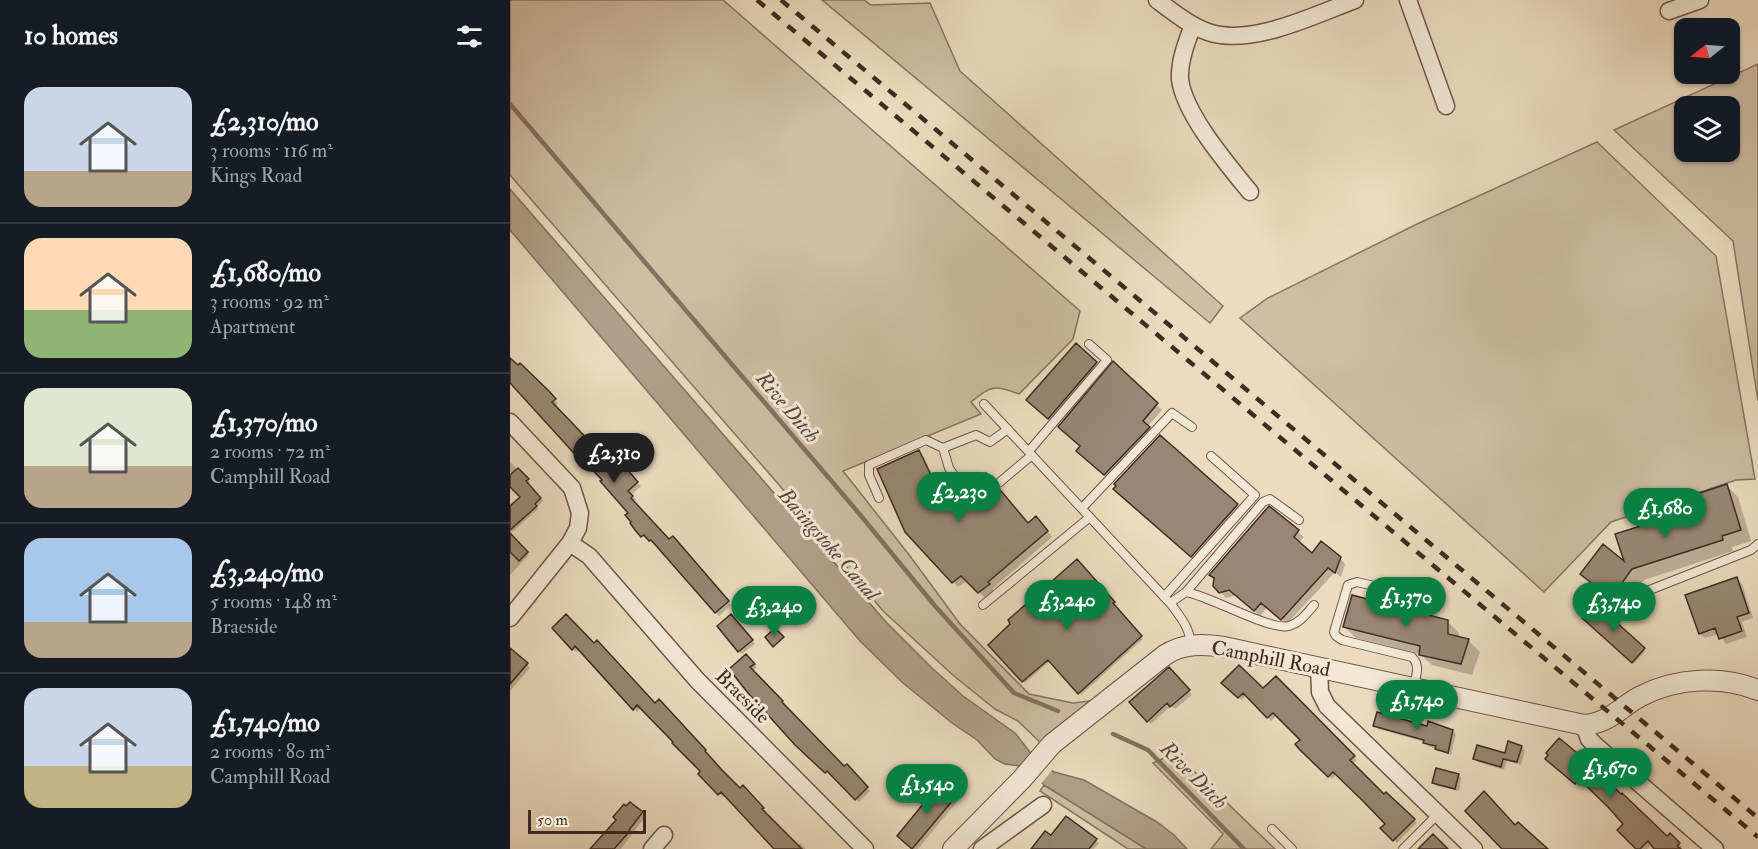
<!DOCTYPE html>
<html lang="en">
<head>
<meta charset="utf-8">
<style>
  :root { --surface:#171b24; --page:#242831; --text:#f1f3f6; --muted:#9ea1a6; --line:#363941; --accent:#0b8043 }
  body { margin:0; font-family:"IM FELL Double Pica",serif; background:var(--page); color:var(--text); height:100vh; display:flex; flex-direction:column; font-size:22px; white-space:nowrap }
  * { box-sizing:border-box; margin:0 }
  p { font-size:20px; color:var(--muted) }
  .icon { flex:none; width:33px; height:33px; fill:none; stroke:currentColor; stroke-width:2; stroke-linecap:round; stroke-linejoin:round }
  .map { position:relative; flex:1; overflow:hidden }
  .sheet { display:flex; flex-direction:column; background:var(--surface); width:510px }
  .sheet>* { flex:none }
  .needle { width:39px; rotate:253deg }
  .controls { position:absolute; left:1164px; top:18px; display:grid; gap:12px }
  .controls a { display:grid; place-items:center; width:66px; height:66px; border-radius:12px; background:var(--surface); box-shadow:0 2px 4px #0004; font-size:30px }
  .scale { position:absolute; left:18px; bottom:15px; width:118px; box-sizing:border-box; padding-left:6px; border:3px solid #402b21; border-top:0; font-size:16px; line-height:21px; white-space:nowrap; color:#402b21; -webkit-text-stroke:4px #f3e8d5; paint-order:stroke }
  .price { position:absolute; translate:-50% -51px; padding:0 14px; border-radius:21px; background:var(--accent); color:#fff; font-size:20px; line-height:39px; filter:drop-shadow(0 2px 3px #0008) }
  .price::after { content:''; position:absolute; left:50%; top:36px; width:18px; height:14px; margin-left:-9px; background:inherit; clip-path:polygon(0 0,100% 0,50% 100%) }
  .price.selected { background:#222; color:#fff }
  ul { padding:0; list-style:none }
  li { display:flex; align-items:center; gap:18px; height:150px; padding:0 24px }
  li+li { border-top:2px solid var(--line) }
  li span { display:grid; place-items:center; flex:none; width:168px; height:120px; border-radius:18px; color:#555 }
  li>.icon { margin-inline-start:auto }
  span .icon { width:72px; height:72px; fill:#fffc; stroke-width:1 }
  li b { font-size:26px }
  h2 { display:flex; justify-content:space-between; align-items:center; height:72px; padding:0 24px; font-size:26px }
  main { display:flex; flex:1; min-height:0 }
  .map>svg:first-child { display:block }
  .green { fill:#cfbda4; stroke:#887462; stroke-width:1.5; fill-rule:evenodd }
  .water { fill:#b29f89; stroke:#84715f; stroke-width:1.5 }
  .pier { fill:#ecdbbf }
  .shadow { fill:#0003 }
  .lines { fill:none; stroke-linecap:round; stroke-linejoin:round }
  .stream { stroke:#84715f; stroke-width:4.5 }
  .building { fill:#998773; stroke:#402b21; stroke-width:1.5 }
  .service-casing { stroke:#6b5748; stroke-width:10 }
  .minor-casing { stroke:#6b5748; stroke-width:19 }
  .tertiary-casing { stroke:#6b5748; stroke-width:22 }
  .service { stroke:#f3e8d5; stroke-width:8 }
  .minor { stroke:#f3e8d5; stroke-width:16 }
  .tertiary { stroke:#f3e8d5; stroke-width:20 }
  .rail { stroke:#402b21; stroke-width:4.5; stroke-dasharray:10 10; stroke-linecap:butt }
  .labels { text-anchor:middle; stroke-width:6; stroke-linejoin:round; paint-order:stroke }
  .street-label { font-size:20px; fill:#402b21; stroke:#f3e8d5 }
  .water-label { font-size:21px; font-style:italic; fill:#5c483b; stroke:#f3e8d5 }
</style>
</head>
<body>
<main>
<section class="sheet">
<h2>10 homes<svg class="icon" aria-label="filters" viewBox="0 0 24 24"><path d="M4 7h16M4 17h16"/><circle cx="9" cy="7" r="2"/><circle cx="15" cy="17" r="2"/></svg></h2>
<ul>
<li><span style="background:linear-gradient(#c9d6e8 70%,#b9a48a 0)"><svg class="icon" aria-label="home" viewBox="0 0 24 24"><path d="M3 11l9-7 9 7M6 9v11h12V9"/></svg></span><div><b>£2,310/mo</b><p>3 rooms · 116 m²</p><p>Kings Road</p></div></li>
<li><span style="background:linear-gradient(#ffd9b3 60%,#8fb573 0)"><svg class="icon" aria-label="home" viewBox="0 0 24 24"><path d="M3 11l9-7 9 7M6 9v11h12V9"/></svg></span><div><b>£1,680/mo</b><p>3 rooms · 92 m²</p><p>Apartment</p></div></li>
<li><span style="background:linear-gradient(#dfe7d0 65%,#b9a48a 0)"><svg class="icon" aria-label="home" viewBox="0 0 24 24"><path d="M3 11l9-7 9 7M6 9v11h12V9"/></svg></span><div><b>£1,370/mo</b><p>2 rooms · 72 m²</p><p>Camphill Road</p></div></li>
<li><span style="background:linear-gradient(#a9c7e8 70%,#b9a48a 0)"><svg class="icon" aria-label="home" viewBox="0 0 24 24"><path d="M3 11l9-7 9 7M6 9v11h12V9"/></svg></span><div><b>£3,240/mo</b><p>5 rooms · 148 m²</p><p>Braeside</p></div></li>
<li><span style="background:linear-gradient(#c9d6e8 65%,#c2b280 0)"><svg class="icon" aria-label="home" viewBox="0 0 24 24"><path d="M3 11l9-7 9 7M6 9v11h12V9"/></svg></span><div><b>£1,740/mo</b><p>2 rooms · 80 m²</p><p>Camphill Road</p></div></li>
</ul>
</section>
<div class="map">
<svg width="1248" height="849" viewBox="0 0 1248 849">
  <rect width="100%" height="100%" fill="#ecdbbf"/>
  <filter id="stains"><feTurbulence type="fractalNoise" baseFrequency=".00333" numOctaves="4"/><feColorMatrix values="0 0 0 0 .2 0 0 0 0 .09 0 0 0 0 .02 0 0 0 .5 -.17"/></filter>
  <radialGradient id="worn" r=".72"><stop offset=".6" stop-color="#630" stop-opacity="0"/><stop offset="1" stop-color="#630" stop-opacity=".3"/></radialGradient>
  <path class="green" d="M0,0H213L570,311L563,339L509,394C484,384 481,386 461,402L471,414L333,471L400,556L450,624L519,694L563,703L587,700L533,745L508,721L485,709L444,676L373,611L270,486L0,175Z
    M312,0H354L361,5L420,3L450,71L713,306L700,323Z
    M1248,64V401L1223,241L1104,130ZM1174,106H1220V152H1174Z
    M1087,142L1206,256L1245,479L1226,480L1101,522L1034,592L730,318L758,298L907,224Z
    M665,753L765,849H701L713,834L643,763Z
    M534,785L634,847L636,849H618L530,791Z"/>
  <path class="water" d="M0,189L376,622L422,668L453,696L505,733L527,761L544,772L574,780L647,822L664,835L677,849H636L534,785L520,769L511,766L495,764L485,759L467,740L442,723L393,683L350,641L0,230Z"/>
  <path class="pier" d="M529,758L544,768L530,785L519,772Z"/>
  <path class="shadow" d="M0,360L42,397L48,403L45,407L110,475L119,473L131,486L121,495L126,500L123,502L159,541H166L221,605L209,616L145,542L144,544L138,537L136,539L126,529L120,513L78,463L76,464L73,461L0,381Z
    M586,363L591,368L544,423L523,405Z
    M603,363L652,410L637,427L644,433L600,480L573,456Z
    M650,437L733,511L687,562L611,495Z
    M409,452L414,457L437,506L518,525L532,524L542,537L482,589L484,590L475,598L458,580L448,587L443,582Z
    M0,462L20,482L18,484L33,501L26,507L28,509L0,534V508L12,498L0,485Z
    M1217,486L1228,497L1241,541L1222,547L1223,551L1134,580L1112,608L1072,574L1117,565Z
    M759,508L794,537L788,543L802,555L830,558L835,564L831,577L825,572L777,624L758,607L750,616L726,595L716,598L704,585Z
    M0,535L19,555L0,575Z
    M567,561L606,604L604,606L633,639L571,695L541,660L515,683L481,645Z
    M1226,579L1232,584L1243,618L1232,622L1237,637L1216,644L1209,634L1195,638L1190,633Z
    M1085,606L1135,651L1124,663L1074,618Z
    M224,620L245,644L232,654L229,651Z
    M937,621L949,633V638L959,641L970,652L962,675L922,665L910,654L846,638L834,627Z
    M44,628L145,705L230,790L233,787L256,812L255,813L287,846L290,843L296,849H266L216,794L213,797L199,783L192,772L132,707L127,712L70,649L66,652Z
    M236,656L247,668L242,671L275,705L274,706L335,769L337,766L360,791L349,802L321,773L319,775L266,723L239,692Z
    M0,658L17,664L20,668L0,691Z
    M663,672L682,695L665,709L661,706L641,724L621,702Z
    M766,678L847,760L842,764L874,796L877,794L907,823L887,843L872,828L877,824L828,774L822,779L787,744L792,740L767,715L761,721L737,695L732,700L713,683L753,690Z
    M865,726L943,731L946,734L941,755L918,746L915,742L868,729Z
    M1011,747L1015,750L1011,765L997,761L994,770L968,762L964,759L996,755Z
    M1040,755L1157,838L1160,835L1172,847L1170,849H1147L1142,844L1137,849H1128L1115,824L1073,782L1069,787L1040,762Z
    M948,775L951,778L949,791L927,786L924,783Z
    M447,795L450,798L408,849H404L389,836Z
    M120,804L135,817L111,849H82Z
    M542,837L586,840L589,843L584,849H523Z"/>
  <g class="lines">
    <path class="stream" d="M0,104L347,511L425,606L504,693L548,711
      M603,734L638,750L734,849"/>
  </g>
  <path class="building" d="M566,343L587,362L538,419L516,400Z
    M0,358L8,365L10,363L39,391L46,399L42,402L110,473L116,468L128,482L118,491L123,496L121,498L159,539L163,536L219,601L205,613L141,540L139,541L134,535L131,537L125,530L120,523L121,522L115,515L118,513L90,481L92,480L74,461L72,462L0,383Z
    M603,361L648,403L633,421L640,427L594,475L566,451L570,446L548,427Z
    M650,435L728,504L681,557L603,489L606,486L604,484Z
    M409,450L435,505L476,473L518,523L526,516L538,531L478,582L480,584L468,593L451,576L442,583L395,532L367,469Z
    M8,468L19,479L16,481L31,498L25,504L27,506L0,530V506L10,497L0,487V475Z
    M1217,484L1231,530L1212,536L1213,540L1122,569L1101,598L1070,574L1093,544L1114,561L1105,534L1185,509L1181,496Z
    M759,506L789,530L784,537L802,553L811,541L831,557L825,573L818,568L771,620L751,603L744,611L719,590L709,593L703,586L704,578L699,575Z
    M0,533L18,552L9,561L0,552Z
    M567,559L605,602L603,603L632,636L568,694L538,660L512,682L478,645L500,624L498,620Z
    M1227,577L1239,613L1227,617L1232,631L1209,639L1205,628L1189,634L1175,595Z
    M842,595L938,620V634L959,639L951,664L909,655L910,646L833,627Z
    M1085,603L1135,648L1122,663L1072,618Z
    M56,614L84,643L87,640L145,703L149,699L196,750L195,751L212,770L230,788L233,785L254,808L252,809L292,849H264L211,792L208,795L188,774L190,771L162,743L163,742L127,705L123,710L65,646L62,650L42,628Z
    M221,614L243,640L228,652L207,626Z
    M265,628L274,637L263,647L255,637Z
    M0,648L18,663L0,684Z
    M236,654L245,664L240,667L273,701L272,702L334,766L337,764L358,787L345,800L317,771L315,773L285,745L238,693L219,669Z
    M729,665L753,688L766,676L845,756L840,760L874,794L876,792L905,819L883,841L870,828L875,824L853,801L823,772L818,777L789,749L785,744L790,740L763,713L757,718L733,693L728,698L711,683Z
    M659,667L680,690L660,707L657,703L637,722L619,702Z
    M867,712L917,726L918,721L943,730L938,753L925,749L926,746L913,743L914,740L863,726Z
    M1049,738L1077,761L1111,794L1112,793L1157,836L1160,833L1170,843L1167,846L1171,849H1144L1138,841L1130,849H1126L1107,830L1113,824L1098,807L1069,779L1065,784L1035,759L1038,755L1036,753Z
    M998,741L1012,746L1007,762L993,759L991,767L963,759L967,745L995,753Z
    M926,768L949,774L945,789L922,783Z
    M432,781L448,794L402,849L387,836Z
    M974,791L1005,825L1008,822L1038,849H992L955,811Z
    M120,802L133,812L119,830L120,831L104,849H80L106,820L103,817L114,804L116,806Z
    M556,816L587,839L579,849H521L535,831L541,835Z
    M923,834L938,849H908Z"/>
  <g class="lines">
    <defs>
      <path id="service" d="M474,404L660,603C670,616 680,628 681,645
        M433,448L439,468L450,484
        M519,451L597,360L579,344
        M490,482L522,455
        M369,498L359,475V465L416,440L433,448L466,435L480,442L498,429
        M572,508L662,413L682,427
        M873,588L847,582L838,585L824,632L826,636L832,640L902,657C911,666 906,676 903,688
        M676,592L753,502L760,499L789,520
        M654,597L745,495L701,456
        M660,603L676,592C700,596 760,631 779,626C790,623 797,613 804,605
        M1119,604L1132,593L1241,550L1248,544
        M473,605L580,517
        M762,829L782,849
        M893,849L928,814"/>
      <path id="minor" d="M647,0C663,12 679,25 698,32C741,47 804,15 845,0
        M898,0L936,106
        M1159,11L1190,0
        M683,25C677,41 669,61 670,79C674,114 718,165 740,192
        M0,422L62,488L70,513L68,528L60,543L0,618
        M60,543L79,556L187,680L355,849
        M809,667L810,692L817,706L964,849
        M1074,725L1079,739L1085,745L1205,849
        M142,849L154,835
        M472,849L533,805"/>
      <path id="tertiary" d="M443,849L512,779L542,744L655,655C673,643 694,644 714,647L1074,725C1100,723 1110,707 1131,696C1166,678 1212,675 1248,690"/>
    </defs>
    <use href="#service" class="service-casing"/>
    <use href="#minor" class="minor-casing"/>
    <use href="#tertiary" class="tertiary-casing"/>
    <use href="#service" class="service"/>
    <use href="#minor" class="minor"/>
    <use href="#tertiary" class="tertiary"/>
    <path class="rail" d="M247,0L1248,837
      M271,0L1248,818"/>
  </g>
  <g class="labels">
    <g class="street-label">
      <text transform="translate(761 658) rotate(11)" y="7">Camphill Road</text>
      <text transform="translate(233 696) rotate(45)" y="7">Braeside</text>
    </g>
    <g class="water-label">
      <text transform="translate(278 407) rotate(50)" y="7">Rive Ditch</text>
      <text transform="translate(319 544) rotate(49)" y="7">Basingstoke Canal</text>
      <text transform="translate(684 775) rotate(45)" y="7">Rive Ditch</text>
    </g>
  </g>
  <rect width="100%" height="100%" filter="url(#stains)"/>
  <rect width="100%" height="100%" fill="url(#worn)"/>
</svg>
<div class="controls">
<a><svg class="needle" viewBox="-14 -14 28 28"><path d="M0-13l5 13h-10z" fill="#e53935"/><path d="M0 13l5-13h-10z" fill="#9ea1a6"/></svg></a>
<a><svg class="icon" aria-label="layers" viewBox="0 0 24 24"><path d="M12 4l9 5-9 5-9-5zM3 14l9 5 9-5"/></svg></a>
</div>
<div class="scale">50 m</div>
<b class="price selected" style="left:104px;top:484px">£2,310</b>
<b class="price" style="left:449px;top:523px">£2,230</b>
<b class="price" style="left:1155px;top:539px">£1,680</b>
<b class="price" style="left:896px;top:628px">£1,370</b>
<b class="price" style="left:557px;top:631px">£3,240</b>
<b class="price" style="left:1104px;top:633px">£3,740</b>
<b class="price" style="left:264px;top:637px">£3,240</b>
<b class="price" style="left:907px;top:731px">£1,740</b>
<b class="price" style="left:1100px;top:799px">£1,670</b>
<b class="price" style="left:417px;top:815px">£1,540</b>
</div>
</main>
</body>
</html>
